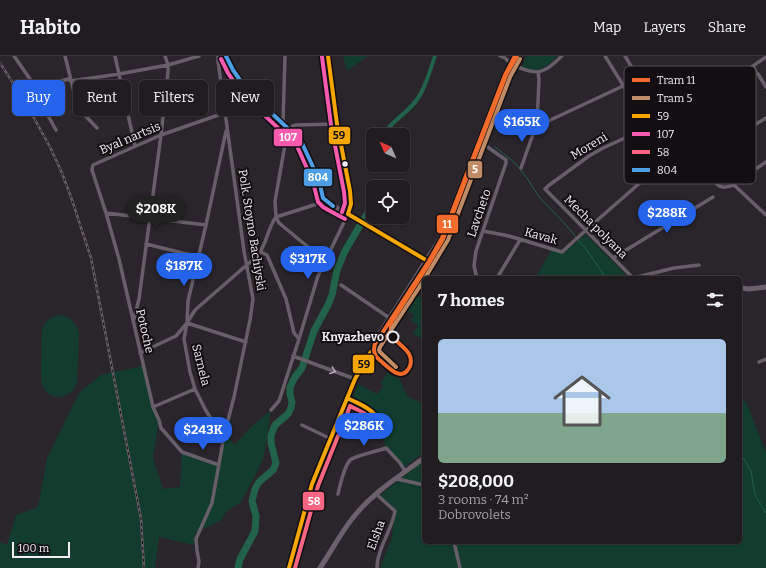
<!DOCTYPE html>
<html lang="en">
<head>
<meta charset="utf-8">
<style>
  :root { --surface:#201c20; --page:#282529; --text:#f1f3f6; --muted:#a2a1a5; --line:#3d3a3e; --accent:#2563eb }
  body { margin:0; font-family:Bitter,serif; background:var(--page); color:var(--text); height:100vh; display:flex; flex-direction:column; font-size:15px; white-space:nowrap }
  * { box-sizing:border-box; margin:0 }
  p { font-size:13px; color:var(--muted) }
  .icon { flex:none; width:22px; height:22px; fill:none; stroke:currentColor; stroke-width:2; stroke-linecap:round; stroke-linejoin:round }
  .map { position:relative; flex:1; overflow:hidden }
  .panel { position:absolute; left:422px; top:220px; width:320px; height:268px; display:flex; flex-direction:column; background:var(--surface); border-radius:6px; box-shadow:0 1px 3px #0004,0 0 0 1px var(--line) }
  .panel>* { flex:none }
  .top-card { position:absolute; left:12px; top:24px; width:350px; height:36px; display:flex; gap:8px }
  .needle { width:26px; rotate:315deg }
  .fabs { position:absolute; left:366px; top:72px; display:grid; gap:8px }
  .fabs a { display:grid; place-items:center; width:44px; height:44px; border-radius:6px; background:var(--surface); box-shadow:0 1px 3px #0004,0 0 0 1px var(--line); font-size:20px }
  .scale { position:absolute; left:12px; bottom:10px; width:58px; box-sizing:border-box; padding-left:4px; border:2px solid #f2ecf3; border-top:0; font-size:11px; line-height:14px; white-space:nowrap; color:#f2ecf3; -webkit-text-stroke:3px #120e12; paint-order:stroke }
  .price { position:absolute; translate:-50% -34px; padding:0 9px; border-radius:14px; background:var(--accent); color:#fff; font-size:13px; line-height:26px; filter:drop-shadow(0 1px 2px #0008) }
  .price::after { content:''; position:absolute; left:50%; top:24px; width:12px; height:9px; margin-left:-6px; background:inherit; clip-path:polygon(0 0,100% 0,50% 100%) }
  .price.selected { background:#222; color:#fff }
  ul { padding:0; list-style:none }
  li { display:grid; align-content:center; gap:8px; height:212px; padding:0 16px }
  li+li { border-top:1px solid var(--line) }
  li span { display:grid; place-items:center; height:124px; border-radius:6px; color:#555 }
  li>.icon { margin-inline-start:auto }
  span .icon { width:72px; height:72px; fill:#fffc; stroke-width:1 }
  li b { font-size:17px }
  h2 { display:flex; justify-content:space-between; align-items:center; height:48px; padding:0 16px; font-size:17px }
  .pill { padding:0 14px; border-radius:6px; background:var(--surface); box-shadow:0 1px 3px #0004,0 0 0 1px var(--line); font-size:14px; line-height:36px }
  .pill.selected { background:var(--accent); color:#fff }
  header { display:flex; align-items:center; gap:24px; box-sizing:border-box; height:56px; padding:0 20px; background:var(--surface); border-bottom:1px solid var(--line) }
  header strong { font-size:19px }
  nav { display:flex; gap:22px; margin-inline-start:auto; font-size:14px }
  .map>svg:first-child { display:block }
  .green { fill:#123c2d }
  .water { fill:#21624a }
  .lines { fill:none; stroke-linecap:round; stroke-linejoin:round }
  .stream { stroke:#21624a; stroke-width:1 }
  .river { stroke:#21624a; stroke-width:7 }
  .minor { stroke:#685e6a; stroke-width:3.5 }
  .tertiary { stroke:#685e6a; stroke-width:4.5 }
  .secondary { stroke:#6b606c; stroke-width:5 }
  .primary { stroke:#6a5e6c; stroke-width:5.5 }
  .rail-casing { stroke:#665f67; stroke-width:2.5 }
  .rail { stroke:#120e12; stroke-width:1; stroke-dasharray:3; stroke-linecap:butt }
  .bus-1-casing { stroke:#120e12; stroke-width:7 }
  .bus-2-casing { stroke:#120e12; stroke-width:7 }
  .bus-3-casing { stroke:#120e12; stroke-width:7 }
  .bus-4-casing { stroke:#120e12; stroke-width:7 }
  .bus-1 { stroke:#f7a600; stroke-width:4 }
  .bus-2 { stroke:#f75aaf; stroke-width:4 }
  .bus-3 { stroke:#fa6682; stroke-width:4 }
  .bus-4 { stroke:#4d9ee5; stroke-width:4 }
  .tram-1-casing { stroke:#120e12; stroke-width:7 }
  .tram-2-casing { stroke:#120e12; stroke-width:7 }
  .tram-1 { stroke:#f36c2b; stroke-width:4 }
  .tram-2 { stroke:#c18c65; stroke-width:4 }
  .oneway { stroke:#b4acb5 }
  .bus-dot { fill:#f2ecf3; stroke:#120e12; stroke-width:1.5 }
  .stop-dot { fill:#120e12; stroke:#f2ecf3; stroke-width:2 }
  .labels { text-anchor:middle; stroke-width:4; stroke-linejoin:round; paint-order:stroke }
  .street-label { font-size:12px; fill:#f2ecf3; stroke:#120e12 }
  .stop-label { font-size:12px; font-weight:bold; fill:#f2ecf3; stroke:#120e12; text-anchor:end }
  .key { fill:#120e12; stroke:#555156; stroke-width:1 }
  .key-label { font-size:11px; fill:#f2ecf3 }
  .line-badge { stroke:#120e12; stroke-width:1.5 }
  .badge-label { font-size:11px; text-anchor:middle; font-weight:bold; fill:#fff }
  .pale-badge-label { font-size:11px; text-anchor:middle; font-weight:bold; fill:#111 }
</style>
</head>
<body>
<header>
<strong>Habito</strong>
<nav><a>Map</a><a>Layers</a><a>Share</a></nav>
</header>
<div class="map">
<svg width="766" height="512" viewBox="0 0 766 512">
  <rect width="100%" height="100%" fill="#2a252b"/>
  <path class="green" d="M343,0H368L347,15Z
    M526,0H558C543,13 542,17 522,11Z
    M585,178L629,222H534L537,219L552,193L564,197Z
    M415,238L424,243V284L413,278L418,270L411,265L414,259L405,253Z
    M58,259C70,259 77,267 79,278L77,327C70,347 44,345 41,324L42,273L46,266L49,263Z
    M143,310L153,351L159,364L153,402L163,433L180,431L182,396L219,409L226,373L231,385L235,389C245,375 258,365 271,354L264,400L257,416L241,446L227,455L220,465L195,477L194,489L159,481L155,512H0V486L7,489L16,459L38,451L47,402L79,337L101,319Z
    M388,317L398,323L399,322L407,340L422,347L424,349V396L405,411L385,389L382,373V366L374,355L367,349L352,343L358,328L377,338L383,330L380,327Z
    M740,340L747,348L766,397V512H380L392,481L395,454L379,440L424,404V486H740Z"/>
  <path class="water" d="M433,0H437C432,14 427,34 418,46C409,58 394,66 386,79H382C388,65 404,57 413,45C423,34 428,14 433,0Z"/>
  <g class="lines">
    <path class="stream" d="M495,91L514,106L527,122L539,141L567,170L576,181
      M578,184L587,194L606,222
      M740,397L751,415L755,439L766,457"/>
    <path class="river" d="M238,512L240,503L246,492L255,475L256,460L252,445L255,433L259,426L273,414L276,407L271,387V379L275,369L288,358L291,352L292,346L290,338V331L295,321L302,312L314,275L328,249L332,239L337,214L345,195L359,171L373,149"/>
    <path class="minor" d="M14,0L32,26L37,40L56,74
      M65,0L78,52L97,72
      M115,0L135,90
      M500,0L505,2L511,8
      M605,0L649,71L673,98
      M625,0L664,65L668,68L684,89L714,125C721,133 724,132 734,129
      M511,8C521,12 534,19 544,14C551,11 557,4 562,0
      M512,8L521,0
      M753,10L756,16
      M758,18L766,31
      M32,26C47,27 53,28 68,23L71,25L119,18L168,9L199,0
      M707,41L732,79L736,80L766,62
      M283,67L285,0
      M537,67H544L623,30
      M668,68L766,1
      M649,71L603,92L589,100L548,130L545,133L633,222L674,212L699,209
      M521,112L537,67L539,24L538,16
      M734,129L766,159
      M734,129L735,127L766,106
      M106,157L206,169
      M483,175L509,180L562,196L586,174L673,98L684,89
      M146,188L199,201
      M261,196L267,199L286,243L294,277L299,283
      M613,202L713,141
      M325,205L279,167L276,161L275,145L288,72L296,69L337,68
      M477,222L474,210L476,195L506,107V104L482,87
      M497,222L520,184
      M341,229L391,263
      M134,263L139,243L161,79L168,16V9L165,0
      M187,267L246,286
      M140,297L176,280L187,267L195,254L257,200C267,189 267,173 276,161L317,148L327,146
      M293,300L355,323
      M759,306L766,303
      M153,351L195,333
      M271,354L279,345L299,283L318,220L348,158
      M302,369L331,383
      M335,372C341,374 347,378 353,379C360,379 379,378 380,368C381,357 355,346 347,342
      M224,380L216,371L205,353L195,333L190,316L184,283L187,267L188,245L206,169L226,75
      M219,409L182,396L161,372L159,364L153,351L119,203L106,157L92,114L93,109L161,79L224,57
      M395,423L402,424L424,429
      M338,438C340,429 344,411 350,404C354,400 378,395 386,392L400,407L405,415
      M376,438L395,455C392,474 377,493 377,512
      M454,486L460,512
      M198,512L199,506L197,494L196,483L212,447L224,380L234,341L250,264L253,243L244,195L218,5V0"/>
    <path class="tertiary" d="M226,0L233,14L247,34L298,82L302,87L319,124L323,142L327,146L348,158L430,206
      M328,0L337,68L350,135L351,148L348,158"/>
    <path class="secondary" d="M740,232L749,233L766,231
      M320,512C331,496 340,478 352,463C371,438 399,420 424,402"/>
    <path class="primary" d="M374,291L376,284L427,204L441,182L505,17L509,10
      M289,512L312,428L355,323L373,293L381,285L441,190L509,19L511,8L514,0"/>
    <defs>
      <path id="rail" d="M0,7L24,44L50,91L62,117L72,144L91,202L141,463L144,512"/>
    </defs>
    <use href="#rail" class="rail-casing"/>
    <use href="#rail" class="rail"/>
    <defs>
      <path id="bus-1" d="M328,0L337,68L350,135L351,148L348,158
        M335,372C341,374 346,378 353,379C363,380 390,375 376,360C369,351 357,347 347,342
        M289,512L312,428L355,323L370,297L381,285L431,207L348,158"/>
      <path id="bus-2" d="M322,1L331,69L344,136L345,147L342,156
        M221,3L228,17L242,38L297,90L313,126L318,146L323,151L330,155L345,163"/>
      <path id="bus-3" d="M350,350C358,354 371,359 374,368C364,375 353,373 343,369Z
        M295,512L318,430L338,380"/>
      <path id="bus-4" d="M226,0L233,14L247,34L298,82L302,87L319,124L323,142L333,150"/>
    </defs>
    <use href="#bus-1" class="bus-1-casing"/>
    <use href="#bus-2" class="bus-2-casing"/>
    <use href="#bus-3" class="bus-3-casing"/>
    <use href="#bus-4" class="bus-4-casing"/>
    <use href="#bus-1" class="bus-1"/>
    <use href="#bus-2" class="bus-2"/>
    <use href="#bus-3" class="bus-3"/>
    <use href="#bus-4" class="bus-4"/>
    <defs>
      <path id="tram-1" d="M515,0L505,19L442,182L429,205L375,288C374,292 373,294 375,298C376,302 380,304 383,307C391,314 403,326 410,310C415,295 398,290 392,279C390,275 391,271 391,267L428,209L443,183L506,19L517,0"/>
      <path id="tram-2" d="M425,222L448,184L510,21L520,3
        M396,311L380,296L379,294L380,291L424,224"/>
    </defs>
    <use href="#tram-1" class="tram-1-casing"/>
    <use href="#tram-2" class="tram-2-casing"/>
    <use href="#tram-1" class="tram-1"/>
    <use href="#tram-2" class="tram-2"/>
  </g>
  <defs><path id="oneway-chevron" d="M-2-3.5L2.5 0L-2 3.5" fill="none" stroke-width="1.6" stroke-linecap="round" stroke-linejoin="round"/></defs>
  <use class="oneway" href="#oneway-chevron" transform="translate(333 315) rotate(20)"/>
  <circle class="bus-dot" cx="345" cy="108" r="3.5"/>
  <circle class="stop-dot" cx="393" cy="281" r="5.5"/>
  <g class="labels">
    <g class="street-label">
      <text transform="translate(130 82) rotate(-23)" y="4">Byal nartsis</text>
      <text transform="translate(589 90) rotate(-31)" y="4">Moreni</text>
      <text transform="translate(479 157) rotate(-71)" y="4">Lavcheto</text>
      <text transform="translate(596 171) rotate(45)" y="4">Mecha polyana</text>
      <text transform="translate(252 174) rotate(81)" y="4">Polk. Stoyno Bachiyski</text>
      <text transform="translate(541 180) rotate(16)" y="4">Kavak</text>
      <text transform="translate(145 275) rotate(77)" y="4">Potoche</text>
      <text transform="translate(201 309) rotate(76)" y="4">Sarnela</text>
      <text transform="translate(376 479) rotate(-70)" y="4">Elsha</text>
    </g>
    <g class="stop-label">
      <text x="384" y="285">Knyazhevo</text>
    </g>
  </g>
  <rect x="624" y="10" width="132" height="118" rx="6" class="key"/>
  <rect x="632" y="22" width="18" height="4" fill="#f36c2b"/>
  <rect x="632" y="40" width="18" height="4" fill="#c18c65"/>
  <rect x="632" y="58" width="18" height="4" fill="#f7a600"/>
  <rect x="632" y="76" width="18" height="4" fill="#f75aaf"/>
  <rect x="632" y="94" width="18" height="4" fill="#fa6682"/>
  <rect x="632" y="112" width="18" height="4" fill="#4d9ee5"/>
  <g class="key-label">
    <text x="657" y="28">Tram 11</text>
    <text x="657" y="46">Tram 5</text>
    <text x="657" y="64">59</text>
    <text x="657" y="82">107</text>
    <text x="657" y="100">58</text>
    <text x="657" y="118">804</text>
  </g>
  <g class="line-badge">
    <rect x="328" y="70" width="23" height="19" rx="4" fill="#f7a600"/>
    <rect x="273" y="72" width="30" height="19" rx="4" fill="#f75aaf"/>
    <rect x="467" y="104" width="16" height="19" rx="4" fill="#c18c65"/>
    <rect x="303" y="112" width="30" height="19" rx="4" fill="#4d9ee5"/>
    <rect x="436" y="158" width="23" height="20" rx="4" fill="#f36c2b"/>
    <rect x="352" y="298" width="23" height="20" rx="4" fill="#f7a600"/>
    <rect x="302" y="435" width="23" height="20" rx="4" fill="#fa6682"/>
  </g>
  <g class="badge-label">
    <text x="288" y="85">107</text>
    <text x="475" y="117">5</text>
    <text x="318" y="125">804</text>
    <text x="447" y="172">11</text>
    <text x="314" y="449">58</text>
  </g>
  <g class="pale-badge-label">
    <text x="339" y="83">59</text>
    <text x="364" y="312">59</text>
  </g>
</svg>
<div class="fabs">
<a><svg class="needle" viewBox="-14 -14 28 28"><path d="M0-13l5 13h-10z" fill="#e53935"/><path d="M0 13l5-13h-10z" fill="#a2a1a5"/></svg></a>
<a><svg class="icon" aria-label="locate" viewBox="0 0 24 24"><circle cx="12" cy="12" r="6"/><path d="M12 2v4M12 18v4M2 12h4M18 12h4"/></svg></a>
</div>
<div class="scale">100 m</div>
<b class="price" style="left:522px;top:87px">$165K</b>
<b class="price selected" style="left:156px;top:174px">$208K</b>
<b class="price" style="left:667px;top:178px">$288K</b>
<b class="price" style="left:308px;top:224px">$317K</b>
<b class="price" style="left:184px;top:231px">$187K</b>
<b class="price" style="left:364px;top:391px">$286K</b>
<b class="price" style="left:203px;top:395px">$243K</b>
<div class="top-card">
<a class="pill selected">Buy</a>
<a class="pill">Rent</a>
<a class="pill">Filters</a>
<a class="pill">New</a>
</div>
<section class="panel">
<h2>7 homes<svg class="icon" aria-label="filters" viewBox="0 0 24 24"><path d="M4 7h16M4 17h16"/><circle cx="9" cy="7" r="2"/><circle cx="15" cy="17" r="2"/></svg></h2>
<ul>
<li><span style="background:linear-gradient(#a9c7e8 60%,#7fa58c 0)"><svg class="icon" aria-label="home" viewBox="0 0 24 24"><path d="M3 11l9-7 9 7M6 9v11h12V9"/></svg></span><div><b>$208,000</b><p>3 rooms · 74 m²</p><p>Dobrovolets</p></div></li>
</ul>
</section>
</div>
</body>
</html>
